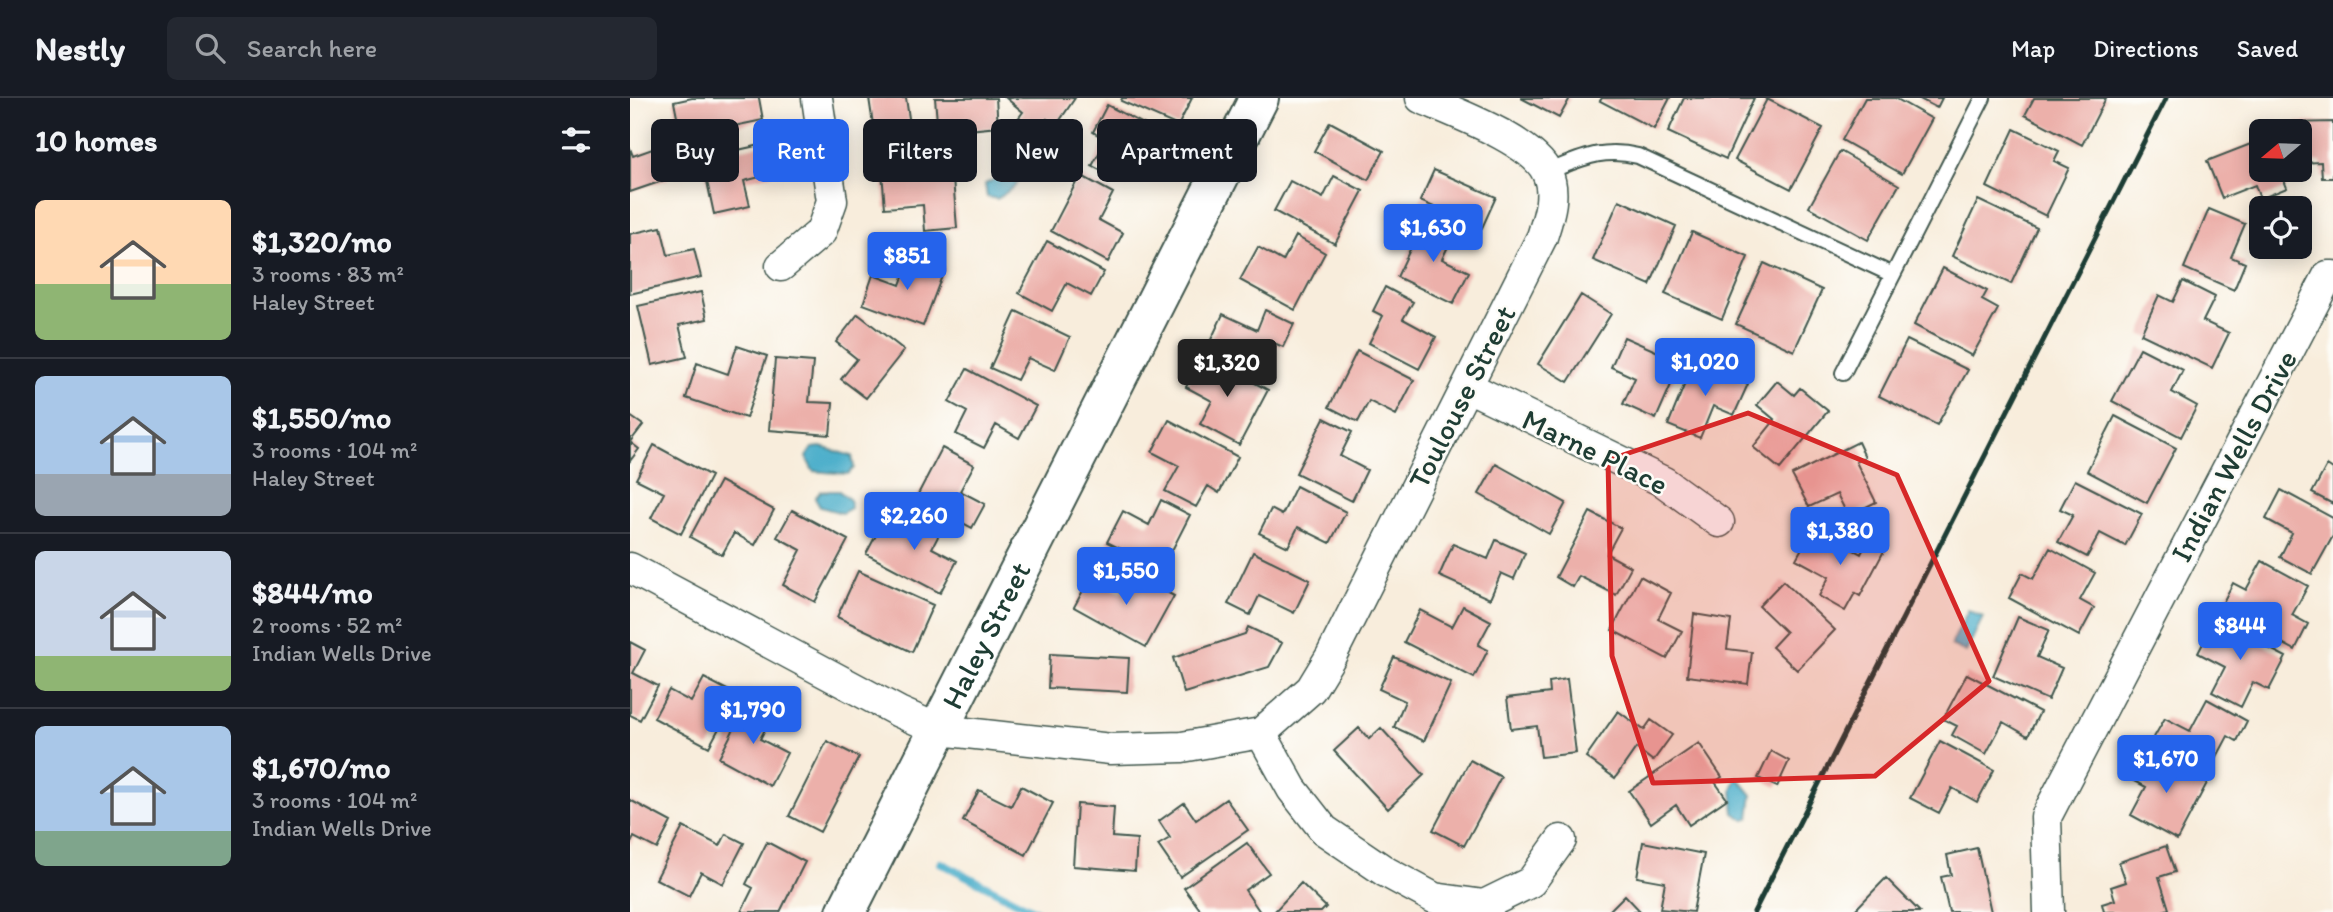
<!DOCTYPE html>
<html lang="en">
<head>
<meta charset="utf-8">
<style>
  :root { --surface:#171b24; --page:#242831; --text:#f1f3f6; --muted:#9ea1a6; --line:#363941; --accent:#2563eb }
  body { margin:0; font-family:Itim,sans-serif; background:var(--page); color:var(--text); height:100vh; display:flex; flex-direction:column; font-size:26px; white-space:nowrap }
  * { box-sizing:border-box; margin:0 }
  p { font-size:23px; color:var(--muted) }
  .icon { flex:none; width:38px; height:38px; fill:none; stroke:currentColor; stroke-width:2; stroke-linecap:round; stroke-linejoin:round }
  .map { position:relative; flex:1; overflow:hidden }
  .side { display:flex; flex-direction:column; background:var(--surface); width:630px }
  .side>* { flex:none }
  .guide { position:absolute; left:21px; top:21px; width:665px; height:63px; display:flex; gap:14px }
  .needle { width:46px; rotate:251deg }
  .tools { position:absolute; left:1619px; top:21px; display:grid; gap:14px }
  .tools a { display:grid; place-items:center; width:63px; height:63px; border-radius:10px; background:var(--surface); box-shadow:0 4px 18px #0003; font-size:35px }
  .price { position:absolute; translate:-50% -60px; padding:0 16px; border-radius:7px; background:var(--accent); color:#fff; font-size:23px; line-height:46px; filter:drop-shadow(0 2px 4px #0008) }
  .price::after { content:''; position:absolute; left:50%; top:42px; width:21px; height:16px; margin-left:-10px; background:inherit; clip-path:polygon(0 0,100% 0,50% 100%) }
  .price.current { background:#222; color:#fff }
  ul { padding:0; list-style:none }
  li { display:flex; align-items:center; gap:21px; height:175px; padding:0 35px }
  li+li { border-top:2px solid var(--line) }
  li span { display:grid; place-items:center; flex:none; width:196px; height:140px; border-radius:10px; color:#555 }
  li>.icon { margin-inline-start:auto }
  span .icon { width:84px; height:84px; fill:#fffc; stroke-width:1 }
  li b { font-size:30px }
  h2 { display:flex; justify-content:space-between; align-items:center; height:84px; padding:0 35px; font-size:30px }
  .chip { padding:0 24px; border-radius:10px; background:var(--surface); box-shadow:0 4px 18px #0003; font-size:24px; line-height:63px }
  .chip.current { background:var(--accent); color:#fff }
  header { display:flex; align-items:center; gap:42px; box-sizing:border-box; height:98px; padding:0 35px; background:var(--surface); border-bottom:2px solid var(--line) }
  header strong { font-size:33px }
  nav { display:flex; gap:38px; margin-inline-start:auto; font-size:24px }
  .search { width:490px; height:63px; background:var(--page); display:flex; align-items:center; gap:18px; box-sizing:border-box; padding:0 24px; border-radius:10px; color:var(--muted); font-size:26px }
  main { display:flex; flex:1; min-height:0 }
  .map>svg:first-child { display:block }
  .water { fill:#4baeca; stroke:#35767f; stroke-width:2 }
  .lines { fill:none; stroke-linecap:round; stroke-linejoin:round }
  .stream { stroke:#4baeca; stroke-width:8 }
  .building { fill:#ecb0aa }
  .lane-casing { stroke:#40574d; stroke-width:18 }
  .street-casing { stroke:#40574d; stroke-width:33 }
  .secondary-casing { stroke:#40574d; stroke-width:42 }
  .lane { stroke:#fff; stroke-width:14 }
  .street { stroke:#fff; stroke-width:30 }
  .secondary { stroke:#fff; stroke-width:38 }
  .rail { stroke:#1f3d34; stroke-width:5 }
  .marked { fill:#d62828; fill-opacity:0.2; stroke:#d62828; stroke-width:5; stroke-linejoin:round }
  .labels { text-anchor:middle; stroke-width:5; stroke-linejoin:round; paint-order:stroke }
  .street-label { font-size:30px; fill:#1f3d34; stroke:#fdfcf7 }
</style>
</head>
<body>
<header>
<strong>Nestly</strong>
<div class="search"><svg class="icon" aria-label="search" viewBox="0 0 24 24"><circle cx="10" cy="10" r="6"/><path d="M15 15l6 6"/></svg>Search here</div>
<nav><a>Map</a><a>Directions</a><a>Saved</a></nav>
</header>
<main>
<section class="side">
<h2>10 homes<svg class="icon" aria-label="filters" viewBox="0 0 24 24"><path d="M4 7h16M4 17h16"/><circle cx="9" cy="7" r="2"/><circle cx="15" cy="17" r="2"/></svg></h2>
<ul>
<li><span style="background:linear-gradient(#ffd9b3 60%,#8fb573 0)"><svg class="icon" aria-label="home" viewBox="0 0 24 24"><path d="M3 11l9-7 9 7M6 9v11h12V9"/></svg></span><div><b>$1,320/mo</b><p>3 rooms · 83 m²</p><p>Haley Street</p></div></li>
<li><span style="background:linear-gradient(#a9c7e8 70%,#9aa5b1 0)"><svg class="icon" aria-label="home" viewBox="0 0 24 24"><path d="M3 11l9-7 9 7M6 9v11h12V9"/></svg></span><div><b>$1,550/mo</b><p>3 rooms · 104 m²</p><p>Haley Street</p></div></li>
<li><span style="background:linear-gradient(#c9d6e8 75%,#8fb573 0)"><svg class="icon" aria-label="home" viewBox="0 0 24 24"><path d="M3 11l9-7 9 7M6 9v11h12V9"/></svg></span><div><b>$844/mo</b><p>2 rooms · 52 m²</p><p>Indian Wells Drive</p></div></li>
<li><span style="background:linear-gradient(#a9c7e8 75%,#7fa58c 0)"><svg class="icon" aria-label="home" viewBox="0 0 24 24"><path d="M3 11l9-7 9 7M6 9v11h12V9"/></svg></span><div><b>$1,670/mo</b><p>3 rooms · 104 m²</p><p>Indian Wells Drive</p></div></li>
</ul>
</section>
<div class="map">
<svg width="1703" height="814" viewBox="0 0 1703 814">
  <rect width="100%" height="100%" fill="#fdfcf7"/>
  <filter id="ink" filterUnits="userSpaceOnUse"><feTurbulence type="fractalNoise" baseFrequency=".0143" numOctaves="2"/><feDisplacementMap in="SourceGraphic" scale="14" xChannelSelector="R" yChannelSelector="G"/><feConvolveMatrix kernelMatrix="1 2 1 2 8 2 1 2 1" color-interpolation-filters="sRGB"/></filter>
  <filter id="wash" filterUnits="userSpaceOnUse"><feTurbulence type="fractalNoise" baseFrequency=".00686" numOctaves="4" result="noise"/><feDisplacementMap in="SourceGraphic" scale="28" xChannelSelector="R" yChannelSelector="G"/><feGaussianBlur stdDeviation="1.57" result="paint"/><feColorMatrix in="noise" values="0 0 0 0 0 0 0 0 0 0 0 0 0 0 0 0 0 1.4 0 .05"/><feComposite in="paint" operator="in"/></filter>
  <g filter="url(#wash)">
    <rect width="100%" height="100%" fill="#f8eddc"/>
    <path class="water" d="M384,71L392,78L385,88L367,101L357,99L355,86Z
      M191,349L222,358L224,370L218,376L183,373L176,359L182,350Z
      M191,393H209L220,402L221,410L212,415L190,409L185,400Z
      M1338,512L1353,519L1336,554L1321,547Z
      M1107,679L1122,697L1119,720L1115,722L1104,715L1102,691Z"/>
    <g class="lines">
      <path class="stream" d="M311,765L407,814"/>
    </g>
    <g id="blocks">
      <path class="building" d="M62,0H129L133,22L51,39L44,4Z
        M239,0H276L283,47L247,53Z
        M305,0H366L368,29L308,35Z
        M376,0H445L426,28L417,21L407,36L387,22L393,14Z
        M492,0H562L548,28L491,3Z
        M891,0H940L929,20Z
        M972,0H1040L1024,31L970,3Z
        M1054,0H1124L1096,61L1038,34Z
        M1235,0H1265L1302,21L1272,76L1212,42Z
        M1288,0H1312L1307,10Z
        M1404,0H1476L1452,47L1395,17Z
        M1137,1L1193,30L1161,91L1105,62Z
        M477,7L542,41L526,72L503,60L491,83L462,68L476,42L463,34Z
        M700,24L754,53L738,82L684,53Z
        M1703,24V80H1692L1691,64L1670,65V33H1657L1656,25Z
        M1384,31L1429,53L1424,63L1439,70L1416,118L1357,89Z
        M1631,42V72H1650L1657,90L1630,101L1625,87L1592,100L1577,63Z
        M135,46L142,76L114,83L120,108L84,116L72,60Z
        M28,49L38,81L0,94V50L3,58Z
        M1210,53L1269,87L1238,142L1179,109Z
        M322,68L327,130L295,133L293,107L255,110L252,74Z
        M804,72L866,99L852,130L790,103Z
        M450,77L483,95L469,122L493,135L478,164L421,133Z
        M704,78L733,93L705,146L644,113L660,83L693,100Z
        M989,102L1046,128L1020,187L963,162Z
        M1348,102L1407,130L1381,186L1322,158Z
        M1579,111L1615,126L1601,159L1615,165L1604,192L1554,170Z
        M794,122L824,136L812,161L839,174L823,206L767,179Z
        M31,129L38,157L64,151L71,179L0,196V136Z
        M1062,134L1118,159L1092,221L1035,196Z
        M666,138L695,155L665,212L610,182L628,149L653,163Z
        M417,143L474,174L461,198L437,185L422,213L389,195Z
        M281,157L315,170L293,228L233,206L243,177L270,187Z
        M1134,165L1192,192L1164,253L1106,226Z
        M1313,170L1357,193L1352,202L1368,211L1342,258L1284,227Z
        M1553,183L1585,199L1573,223L1599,235L1582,270L1511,236L1529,197L1543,204Z
        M755,189L783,204L773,221L806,239L789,271L739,245L753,218L743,213Z
        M71,194L77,221L49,227L57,259L22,267L8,208Z
        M951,197L981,216L938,284L908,266Z
        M635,212L664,226L653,249L642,244L629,271L578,248L593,216L627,232Z
        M386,213L440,239L425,272L398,260L387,282L360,270Z
        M228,216L274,252L236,300L211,281L227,261L206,244Z
        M994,239L1051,264L1026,321L993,306L1005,280L981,269Z
        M1277,242L1338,272L1307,327L1249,298Z
        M107,248L137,258L116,320L56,300L67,265L98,276Z
        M1510,250L1553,272L1542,294L1567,308L1551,339L1482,303Z
        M727,253L784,282L766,317L739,303L728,324L699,309Z
        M573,257L638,292L609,347L570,326L582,303L556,289Z
        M145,261L183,264L179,304L203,305L200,337L139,332Z
        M1064,263L1118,286L1104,317L1083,308L1070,340L1038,327Z
        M337,271L406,308L389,340L366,327L354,350L326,336L337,314L319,304Z
        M1147,283L1164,297L1170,290L1198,313L1150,371L1123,349L1145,322L1127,307Z
        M0,318L13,327L0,344L9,351L0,363Z
        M1485,318L1546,350L1517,405L1457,373Z
        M694,320L722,334L710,358L737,372L722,403L666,375Z
        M539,322L608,359L589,395L578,388L566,409L535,393L549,368L522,354Z
        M1228,344L1235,359L1226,364L1246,404L1218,418L1207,396L1179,409L1162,377Z
        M24,347L81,378L51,436L21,420L34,395L6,381Z
        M312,350L344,367L330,393L355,406L342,430L286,400Z
        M866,366L936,405L919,436L849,396Z
        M1697,367L1703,371V406L1682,395Z
        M1445,382L1512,416L1495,448L1470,435L1457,459L1428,444L1443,417L1430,411Z
        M90,383L144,412L125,447L104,435L92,457L60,439Z
        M666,388L716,414L700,445L668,429L658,449L629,435L641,411L652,417Z
        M1651,392L1703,420V438L1682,476L1650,459L1662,435L1636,421Z
        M531,402L560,417L532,472L477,444L493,413L519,427Z
        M162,412L218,442L185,504L153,487L171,452L147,439Z
        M960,414L991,430L977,456L1001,469L986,497L949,478L943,489L926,479Z
        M285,415L313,429L302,450L327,463L310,495L236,456L253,424L274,435Z
        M1183,430L1231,456L1237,444L1254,453L1230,498L1225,495L1215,513L1189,498L1199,479L1166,461Z
        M866,442L895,455L884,481L871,475L860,501L809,478L823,446L858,461Z
        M1420,450L1465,475L1450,502L1464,510L1449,538L1379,500L1392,475L1403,481Z
        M623,454L680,482L664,515L629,498L620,517L598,506Z
        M1632,463L1678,488L1662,517L1678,526L1665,552L1589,512L1603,485L1616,492Z
        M228,473L303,507L282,554L207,519Z
        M502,475L544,498L516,549L444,509L461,478L491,495Z
        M1010,478L1041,495L1028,521L1052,533L1037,561L982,532Z
        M1153,483L1205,532L1167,572L1142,549L1156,534L1129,508Z
        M833,508L861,523L848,547L858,552L844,580L774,544L790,512L822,529Z
        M1064,516L1101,522L1097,551L1122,554L1118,586L1057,578Z
        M1388,519L1419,532L1407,559L1432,570L1418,602L1363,578Z
        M1585,522L1656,559L1639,592L1623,584L1611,609L1582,594L1595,569L1568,555Z
        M618,529L652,545L639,569L554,595L543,560L615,536Z
        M0,544L15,552L3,575L28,588L10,622L0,617Z
        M420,556L499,560L497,594L418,590Z
        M764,559L821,585L794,643L764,629L775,603L749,591Z
        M1337,576L1410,614L1398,638L1373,624L1356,656L1322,637L1327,628L1313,621Z
        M74,580L107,597L79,649L24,620L39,592L61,604Z
        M937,581L946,655L911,659L907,628L881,631L877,600L920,595L919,584Z
        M1577,601L1617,623L1607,643L1598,638L1580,672L1523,641L1535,620L1560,633Z
        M118,603L143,616L130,641L157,655L140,688L89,660Z
        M988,613L1014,632L1021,622L1042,637L1023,663L1006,650L985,680L956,659Z
        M729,630L739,641L751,630L794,677L758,711L704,653Z
        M197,643L229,659L190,734L159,718Z
        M1310,643L1364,672L1347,704L1322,690L1309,715L1280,700Z
        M1069,645L1092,679L1085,684L1097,701L1059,727L1046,707L1021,725L999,693Z
        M1141,653L1159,663L1147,689L1128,680Z
        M1518,653L1577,685L1547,742L1501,717L1516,689L1503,682Z
        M840,662L871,679L834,748L803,732Z
        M391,688L423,705L396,757L333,723L349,692L381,708Z
        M596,701L618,732L550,779L528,747L540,740L529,723L554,705L566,722Z
        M0,702L41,724L27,751L4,739L0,747Z
        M447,706L484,709L482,739L507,741L505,773L443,768Z
        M53,729L90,748L96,736L114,745L93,786L71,774L59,798L26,781Z
        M137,744L175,764L150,814H111L123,790L116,786Z
        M1013,744L1074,756L1063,814L1030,811L1035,784L1007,779Z
        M617,745L639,775L615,792L630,814H572L554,790Z
        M1536,748L1545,774L1529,779L1539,811L1530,814H1474L1472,806L1485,802L1481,789L1496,784L1489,764Z
        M1347,750L1361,814H1319L1311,779L1321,777L1317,757Z
        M1256,780L1290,814H1223Z
        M671,785L696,809L691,814H644Z
        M995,797L1011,814H978Z"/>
    </g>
  </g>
  <g filter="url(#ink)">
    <use href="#blocks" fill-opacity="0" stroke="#40574d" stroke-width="2"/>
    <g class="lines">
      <defs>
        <path id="lane" d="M917,74C951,61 971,49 1008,58L1263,177
          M1213,275L1353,0"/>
        <path id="street" d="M151,168L191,134L202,103L187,0
          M838,289L1034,384L1089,424
          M0,470L269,614L310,632L481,651L552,649L631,635
          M631,635L681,591L701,558L912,139C918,120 927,95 917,75C903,43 823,14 791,0
          M631,635L662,691L694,732L756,774L804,800L854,807L901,784L931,742
          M1419,814L1416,719L1698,178H1703"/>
        <g id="secondary">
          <path id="s1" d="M216,814L629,0"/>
        </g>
      </defs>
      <use href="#lane" class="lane-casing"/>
      <use href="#street" class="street-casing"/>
      <use href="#secondary" class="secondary-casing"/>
      <use href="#lane" class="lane"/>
      <use href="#street" class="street"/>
      <use href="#secondary" class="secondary"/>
      <path class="rail" d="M1124,814L1536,0"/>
    </g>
  </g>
  <path class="marked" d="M1118,315L1267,377L1359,583L1245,678L1023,685L982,558L978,362Z"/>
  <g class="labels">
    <g class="street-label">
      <text transform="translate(832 299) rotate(-63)" y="10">Toulouse Street</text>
      <text transform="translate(965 354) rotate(26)" y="10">Marne Place</text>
      <text transform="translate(1604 358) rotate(-62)" y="10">Indian Wells Drive</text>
      <text dy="10" stroke="none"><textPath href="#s1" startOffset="310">Haley Street</textPath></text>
    </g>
  </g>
</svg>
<div class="tools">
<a><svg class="needle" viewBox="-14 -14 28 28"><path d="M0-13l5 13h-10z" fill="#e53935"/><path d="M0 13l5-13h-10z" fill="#9ea1a6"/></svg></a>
<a><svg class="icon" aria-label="locate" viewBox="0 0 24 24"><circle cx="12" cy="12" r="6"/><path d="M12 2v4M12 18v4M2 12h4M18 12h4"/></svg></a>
</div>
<b class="price" style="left:803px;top:166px">$1,630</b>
<b class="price" style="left:277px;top:194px">$851</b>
<b class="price" style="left:1075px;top:300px">$1,020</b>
<b class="price current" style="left:597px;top:301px">$1,320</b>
<b class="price" style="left:284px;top:454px">$2,260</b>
<b class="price" style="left:1210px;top:469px">$1,380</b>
<b class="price" style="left:496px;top:509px">$1,550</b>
<b class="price" style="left:1610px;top:564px">$844</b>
<b class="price" style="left:123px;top:648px">$1,790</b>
<b class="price" style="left:1536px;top:697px">$1,670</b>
<div class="guide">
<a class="chip">Buy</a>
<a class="chip current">Rent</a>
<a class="chip">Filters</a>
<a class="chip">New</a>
<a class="chip">Apartment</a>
</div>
</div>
</main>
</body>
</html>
